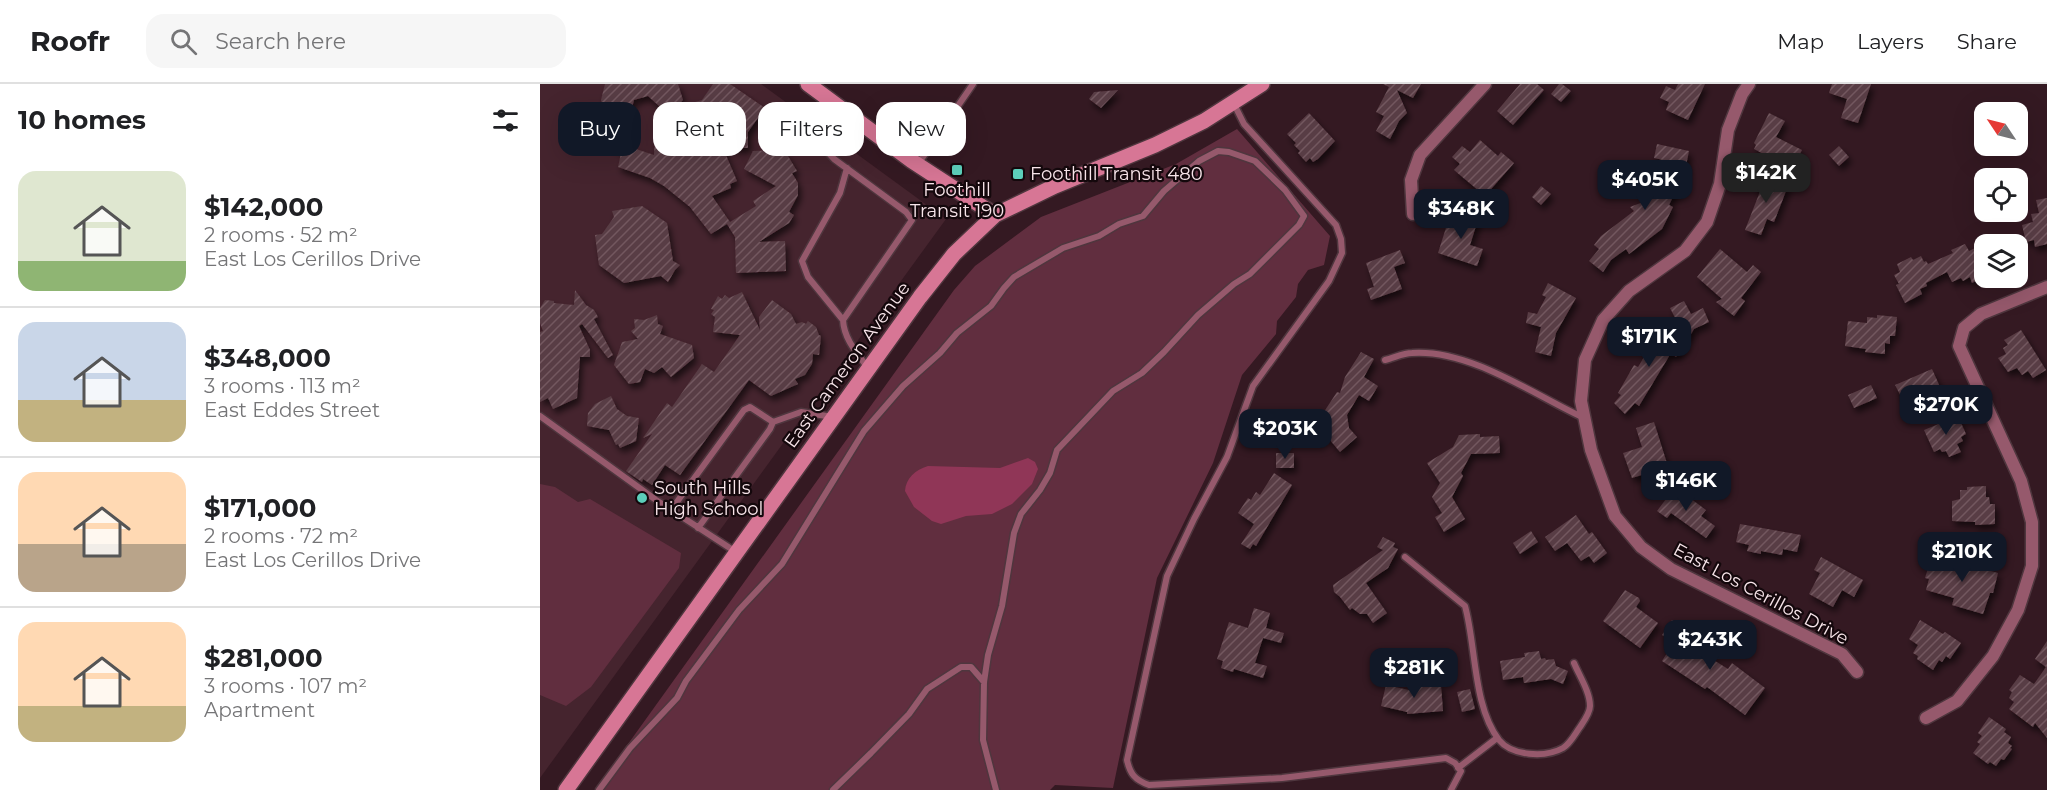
<!DOCTYPE html>
<html lang="en">
<head>
<meta charset="utf-8">
<style>
  :root { --surface:#fff; --page:#f6f6f6; --text:#202124; --muted:#757577; --line:#e0e0e0; --accent:#111827 }
  body { margin:0; font-family:Montserrat,sans-serif; background:var(--page); color:var(--text); height:100vh; display:flex; flex-direction:column; font-size:22px; white-space:nowrap }
  * { box-sizing:border-box; margin:0 }
  p { font-size:20px; color:var(--muted) }
  .icon { flex:none; width:33px; height:33px; fill:none; stroke:currentColor; stroke-width:2; stroke-linecap:round; stroke-linejoin:round }
  .map { position:relative; flex:1; overflow:hidden }
  .details { display:flex; flex-direction:column; background:var(--surface); width:540px }
  .details>* { flex:none }
  .top-card { position:absolute; left:18px; top:18px; width:570px; height:54px; display:flex; gap:12px }
  .needle { width:39px; rotate:305deg }
  .controls { position:absolute; left:1434px; top:18px; display:grid; gap:12px }
  .controls a { display:grid; place-items:center; width:54px; height:54px; border-radius:12px; background:var(--surface); box-shadow:0 6px 24px #0002; font-size:30px }
  .price { position:absolute; translate:-50% -51px; padding:0 14px; border-radius:12px; background:var(--accent); color:#fff; font-size:20px; line-height:39px; filter:drop-shadow(0 2px 3px #0008) }
  .price::after { content:''; position:absolute; left:50%; top:36px; width:18px; height:14px; margin-left:-9px; background:inherit; clip-path:polygon(0 0,100% 0,50% 100%) }
  .price.on { background:#222; color:#fff }
  ul { padding:0; list-style:none }
  li { display:flex; align-items:center; gap:18px; height:150px; padding:0 18px }
  li+li { border-top:2px solid var(--line) }
  li span { display:grid; place-items:center; flex:none; width:168px; height:120px; border-radius:18px; color:#555 }
  li>.icon { margin-inline-start:auto }
  span .icon { width:72px; height:72px; fill:#fffc; stroke-width:1 }
  li b { font-size:26px }
  h2 { display:flex; justify-content:space-between; align-items:center; height:72px; padding:0 18px; font-size:26px }
  .tag { padding:0 21px; border-radius:18px; background:var(--surface); box-shadow:0 6px 24px #0002; font-size:21px; line-height:54px }
  .tag.on { background:var(--accent); color:#fff }
  header { display:flex; align-items:center; gap:36px; box-sizing:border-box; height:84px; padding:0 30px; background:var(--surface); border-bottom:2px solid var(--line) }
  header strong { font-size:28px }
  nav { display:flex; gap:33px; margin-inline-start:auto; font-size:21px }
  .search { width:420px; height:54px; background:var(--page); display:flex; align-items:center; gap:15px; box-sizing:border-box; padding:0 21px; border-radius:18px; color:var(--muted); font-size:22px }
  main { display:flex; flex:1; min-height:0 }
  .map>svg:first-child { display:block }
  .built { fill:#45242e }
  .grass { fill:#612e3f }
  .water { fill:#903657 }
  .building { fill:url(#building-hatch); filter:url(#shadow) }
  .lines { fill:none; stroke-linecap:round; stroke-linejoin:round }
  .lane-casing { stroke:#4f363e; stroke-width:9 }
  .street-casing { stroke:#4f363e; stroke-width:15 }
  .secondary-casing { stroke:#4f363e; stroke-width:18 }
  .lane { stroke:#96596c; stroke-width:6 }
  .street { stroke:#96596c; stroke-width:12 }
  .secondary { stroke:#d77695; stroke-width:15 }
  .poi-dot { fill:#5cceba; stroke:#14080c; stroke-width:2 }
  .labels { text-anchor:middle; stroke-width:4.5; stroke-linejoin:round; paint-order:stroke }
  .poi-label { font-size:18px; fill:#f8e5ea; stroke:#14080c; text-anchor:start }
  .street-label { font-size:18px; fill:#f8e5ea; stroke:#14080c }
</style>
</head>
<body>
<header>
<strong>Roofr</strong>
<div class="search"><svg class="icon" aria-label="search" viewBox="0 0 24 24"><circle cx="10" cy="10" r="6"/><path d="M15 15l6 6"/></svg>Search here</div>
<nav><a>Map</a><a>Layers</a><a>Share</a></nav>
</header>
<main>
<section class="details">
<h2>10 homes<svg class="icon" aria-label="filters" viewBox="0 0 24 24"><path d="M4 7h16M4 17h16"/><circle cx="9" cy="7" r="2"/><circle cx="15" cy="17" r="2"/></svg></h2>
<ul>
<li><span style="background:linear-gradient(#dfe7d0 75%,#8fb573 0)"><svg class="icon" aria-label="home" viewBox="0 0 24 24"><path d="M3 11l9-7 9 7M6 9v11h12V9"/></svg></span><div><b>$142,000</b><p>2 rooms · 52 m²</p><p>East Los Cerillos Drive</p></div></li>
<li><span style="background:linear-gradient(#c9d6e8 65%,#c2b280 0)"><svg class="icon" aria-label="home" viewBox="0 0 24 24"><path d="M3 11l9-7 9 7M6 9v11h12V9"/></svg></span><div><b>$348,000</b><p>3 rooms · 113 m²</p><p>East Eddes Street</p></div></li>
<li><span style="background:linear-gradient(#ffd9b3 60%,#b9a48a 0)"><svg class="icon" aria-label="home" viewBox="0 0 24 24"><path d="M3 11l9-7 9 7M6 9v11h12V9"/></svg></span><div><b>$171,000</b><p>2 rooms · 72 m²</p><p>East Los Cerillos Drive</p></div></li>
<li><span style="background:linear-gradient(#ffd9b3 70%,#c2b280 0)"><svg class="icon" aria-label="home" viewBox="0 0 24 24"><path d="M3 11l9-7 9 7M6 9v11h12V9"/></svg></span><div><b>$281,000</b><p>3 rooms · 107 m²</p><p>Apartment</p></div></li>
</ul>
</section>
<div class="map">
<svg width="1507" height="706" viewBox="0 0 1507 706">
  <defs>
    <pattern id="building-hatch" width="6" height="6" patternUnits="userSpaceOnUse" patternTransform="scale(1.5)"><rect width="6" height="6" fill="#593c44"/><path d="M-1 1l2-2M0 6l6-6M5 7l2-2" fill="none" stroke="#72585f"/></pattern>
    <filter id="shadow"><feDropShadow dx="3" dy="5" stdDeviation="3" flood-color="#0009"/></filter>
  </defs>
  <rect width="100%" height="100%" fill="#341922"/>
  <path class="built" d="M0,0H221L406,135L0,694Z"/>
  <path class="grass" d="M697,45L790,152L784,181L768,186L758,200L756,213L737,237L736,250L702,291L673,379L617,494L573,704L515,701L510,706H55L414,206L435,182L501,133L636,80Z
    M0,400L15,403L38,418L50,415L141,469L139,484L51,603L26,622L0,611Z"/>
  <path class="water" d="M488,374L495,378L498,385L492,400L472,420L452,430L426,432L401,440L392,437L374,423L365,407C366,394 375,386 388,382L460,384Z"/>
  <path class="building" d="M65,0H138L143,16L129,31L108,12L94,16L82,65L84,61L114,71L115,49L119,50V41L155,44L148,20L162,16L173,0H190L225,24L208,48V64H183L197,97L190,100L191,104L172,112L190,138L216,122L213,117L236,102L204,85L213,67L237,66L248,72L257,87L252,89L258,99V111L249,128L254,131L249,139L219,158L245,157L246,187L196,189L195,153L187,140L171,150L150,123L124,102L110,94L78,83L82,65L72,63L78,42L66,33L61,16Z
    M843,0H881L873,14L857,6L867,29L859,37L850,55L836,47L844,32L836,28L849,3Z
    M980,0H997L1004,6L973,41L957,27Z
    M1019,0H1022L1031,7L1021,18L1011,10Z
    M1138,0H1165L1148,36L1126,26L1129,18L1120,14L1126,2L1135,6Z
    M1292,0H1331L1318,39L1301,34L1307,15L1289,9Z
    M578,6L561,24L549,15L554,8Z
    M769,29L795,57L778,75L773,78L770,74L766,78L758,69L760,67L754,61L756,59L747,50Z
    M1229,29L1245,37L1236,53L1262,66L1252,85L1214,65L1216,61L1214,59Z
    M940,56L958,72L961,68L974,79L945,112L914,86L920,80L912,73L922,62L930,68Z
    M1117,60L1149,67L1144,91L1129,121L1133,123L1122,145L1089,170L1086,165L1071,176L1063,188L1049,177L1059,165L1054,161L1061,152L1094,127L1090,123L1124,110L1116,105L1115,94L1120,91L1123,76L1114,74Z
    M1299,62L1309,73L1299,82L1289,71Z
    M1219,90L1248,102L1234,138L1227,135L1221,151L1205,146L1221,105L1214,102Z
    M1001,102L1011,110L1001,121L992,113Z
    M1507,114V160L1495,163L1494,156L1486,158L1482,141L1493,138L1491,130L1499,129L1496,116Z
    M102,122L127,139L133,177L140,181L135,186L128,198L121,192L84,199L59,181L55,151L62,150L74,133L72,127Z
    M911,128L938,136L930,161L943,165L937,182L898,169Z
    M1425,160L1429,167L1435,164L1439,173L1444,171V193L1432,199L1430,193L1423,197L1421,194L1412,198L1407,188L1386,199L1387,202L1380,205L1382,210L1365,219L1356,201L1359,200L1354,191L1360,188L1357,180L1371,173L1373,176L1381,172L1384,178L1386,177L1388,180L1413,169L1411,166Z
    M1180,165L1207,188L1213,181L1221,188L1201,214L1205,217L1194,232L1176,218L1182,215L1157,193Z
    M860,166L865,179L854,183L862,205L831,216L827,205L834,203L826,179Z
    M1008,199L1036,214L1016,249L1011,272L995,268L1001,243L986,239L988,228L997,230L1006,213L1002,211Z
    M35,206L46,221L54,226L58,233L54,235L73,271L68,274L42,240L39,242L50,266V273H40L37,314L13,325L8,314L0,318V248L3,247L0,239V224L5,216L14,217V219L34,221Z
    M202,208L220,246L219,233L232,216L251,230L256,240L262,238L266,240L268,237L276,243L279,251L281,252L279,271L273,270L272,280L265,291L255,295L258,300L231,312L209,296L140,391L125,381L112,401L103,395L102,398L86,387L112,350L103,354L127,319L132,323L162,280L174,288L200,251L173,248L175,233L171,230L174,226L171,225L178,212L182,215L185,211L189,214Z
    M1144,217L1151,230L1163,224L1169,238L1154,245L1147,257L1130,224Z
    M117,231L118,240L123,242L120,250L152,261L154,274L131,293L122,283L114,289L105,285L100,298L89,300L74,281L82,258L98,255L91,247L95,244L94,235L104,236Z
    M1337,231L1357,233L1355,252H1350V260L1345,259V270L1325,268L1326,265L1305,262L1308,237L1327,239V233L1337,234Z
    M1120,240L1146,258L1136,273L1131,269L1099,322L1095,319L1085,330L1074,319L1081,311L1078,309L1094,281L1098,283L1113,258L1109,255Z
    M1481,246L1506,286L1493,294L1488,287L1482,291L1477,284L1468,288L1458,274L1466,270L1463,264L1468,261L1464,256Z
    M821,268L834,275L824,293L838,302L829,317L819,311L807,331L809,344L817,353L800,368L784,349L774,343L797,308L800,309L805,293Z
    M1392,285L1400,303L1394,306L1397,311L1391,313L1394,321L1378,329L1373,318L1366,322L1355,301Z
    M1331,301L1337,314L1314,324L1308,311Z
    M71,312L77,325L87,332L99,334L96,357L80,364L78,360L76,361L69,346L47,342L48,329L55,320Z
    M1418,332L1426,350L1421,353L1423,357L1417,360L1421,368L1409,373L1406,367L1402,368L1400,365L1394,368L1384,346Z
    M1114,338L1130,389L1117,393L1115,387L1092,394L1083,369L1102,363L1096,344Z
    M940,350V353L959,352L960,369L931,370L921,389L923,392L912,413L925,435L904,448L895,433L902,429L892,413L900,399L887,379L913,363L919,351Z
    M736,369H754V384H736Z
    M734,389L752,401L716,462L713,460L710,465L701,460L714,440L698,429L708,414L711,416L716,408L720,411Z
    M1446,402V413H1449L1450,420H1455V440L1435,441V438L1412,437V417L1420,415V406H1427V403Z
    M1135,403L1166,426L1161,432L1175,442L1166,454L1131,429L1127,434L1117,427Z
    M1036,431L1049,450L1052,448L1067,469L1054,479L1049,472L1041,477L1027,459L1015,467L1005,453Z
    M1200,440L1261,451L1257,468L1243,465L1242,471L1221,467V470L1207,467L1209,461L1196,458Z
    M991,447L998,458L980,470L973,459Z
    M843,453L855,459L853,463L858,465L848,484L826,499L847,529L833,539L827,530H820L812,524L810,526L800,513L794,508L793,501L843,466L837,463Z
    M1396,472L1458,489L1453,509H1450L1443,530L1412,521L1414,514L1386,506L1389,495L1385,494L1389,481L1393,482Z
    M1281,473L1323,496L1314,513L1302,506L1293,523L1269,510L1280,489L1274,486Z
    M1085,506L1099,514L1100,517L1096,523L1118,539L1100,564L1063,537Z
    M714,524L730,529L726,544L744,549L741,559L723,554L715,579L727,582L723,594L694,585L693,588L681,584L683,577L677,575L689,538L708,544Z
    M1132,536L1154,551L1148,560L1188,585L1192,579L1225,604L1205,631L1167,603L1165,605L1122,577L1134,558L1122,551Z
    M1380,536L1403,550L1405,548L1421,559L1410,575L1406,572L1402,578L1399,576L1393,586L1377,575L1378,572L1373,569L1378,561L1369,555Z
    M1507,557V654L1495,639L1493,643L1469,625L1474,618L1469,614L1472,608L1469,606L1480,591L1494,600L1506,583L1495,575Z
    M999,567L1001,575L1005,574L1006,576L1014,575L1016,582L1028,587L1023,600L1011,595L984,599L983,593L963,596L960,577L985,573L984,569Z
    M846,601L869,606V603L901,601L903,627L867,630V628L841,622Z
    M930,605L935,625L922,628L917,608Z
    M1449,633L1466,645L1464,648L1471,653L1468,659L1472,662L1470,664L1472,665L1464,676L1461,675L1456,682L1450,678L1448,680L1433,669L1440,660L1437,658L1442,652L1438,649Z"/>
  <g class="lines">
    <defs>
      <path id="lane" d="M294,20L280,44L282,62L294,75L366,128L372,136L303,236C304,255 317,269 328,284
        M694,20L704,40L796,141L801,155L802,169L789,197L713,302L687,373L654,435L627,492L587,676C590,690 595,696 609,701L742,694L906,674L915,679L921,687L911,706
        M378,80L433,0
        M303,236L268,193L262,177L300,109L307,84
        M845,276C854,274 863,269 872,269C930,265 994,311 1044,334
        M0,332L116,416L196,468
        M233,338L261,328L293,333
        M131,426L204,326L210,323L233,338L230,345L158,444
        M865,473L925,522C936,561 933,623 959,656C972,672 1005,674 1023,664C1030,660 1035,650 1040,643C1044,637 1050,629 1050,622C1050,608 1040,593 1034,579
        M918,684L957,654
        M59,706L90,664L137,614L146,597L199,526L242,480L324,347L363,302L400,269L417,249L451,222L464,204L474,193L523,164L559,152L579,140L603,132L624,107L659,77L678,67L689,68L715,77L745,106L764,132L759,141L710,190L694,200L658,231L624,268L602,289L573,307L517,366L510,389L500,406L481,430L474,449L462,522L448,571L444,598L443,656L456,706
        M293,706L331,669L369,630L387,605L421,583H431L444,598"/>
      <path id="street" d="M1209,0L1202,10L1188,46L1180,100L1167,138L1145,167L1089,207L1063,236L1045,276L1041,317L1051,366L1075,432L1101,463L1131,485L1302,570L1317,588
        M873,130L871,96L880,71L945,0
        M1386,634L1417,617L1453,572L1478,526L1492,482V438L1481,397L1419,262L1424,244L1441,230L1507,203"/>
      <path id="secondary" d="M268,0L372,77L455,131
        M26,706L380,213L414,170L455,131L515,102L615,61L664,37L722,0"/>
    </defs>
    <use href="#lane" class="lane-casing"/>
    <use href="#street" class="street-casing"/>
    <use href="#secondary" class="secondary-casing"/>
    <use href="#lane" class="lane"/>
    <use href="#street" class="street"/>
    <use href="#secondary" class="secondary"/>
  </g>
  <g class="poi-dot">
    <rect x="411" y="80" width="12" height="12" rx="3"/>
    <rect x="472" y="84" width="12" height="12" rx="3"/>
    <circle cx="102" cy="414" r="6"/>
  </g>
  <g class="labels">
    <g class="poi-label">
      <text x="490" y="96">Foothill Transit 480</text>
      <text x="417" y="112" text-anchor="middle">Foothill<tspan x="417" dy="21">Transit 190</tspan></text>
      <text x="114" y="410">South Hills<tspan x="114" dy="21">High School</tspan></text>
    </g>
    <g class="street-label">
      <text transform="translate(307 281) rotate(-54)" y="6">East Cameron Avenue</text>
      <text transform="translate(1221 510) rotate(28)" y="6">East Los Cerillos Drive</text>
    </g>
  </g>
</svg>
<div class="controls">
<a><svg class="needle" viewBox="-14 -14 28 28"><path d="M0-13l5 13h-10z" fill="#e53935"/><path d="M0 13l5-13h-10z" fill="#757577"/></svg></a>
<a><svg class="icon" aria-label="locate" viewBox="0 0 24 24"><circle cx="12" cy="12" r="6"/><path d="M12 2v4M12 18v4M2 12h4M18 12h4"/></svg></a>
<a><svg class="icon" aria-label="layers" viewBox="0 0 24 24"><path d="M12 4l9 5-9 5-9-5zM3 14l9 5 9-5"/></svg></a>
</div>
<b class="price on" style="left:1226px;top:120px">$142K</b>
<b class="price" style="left:1105px;top:127px">$405K</b>
<b class="price" style="left:921px;top:156px">$348K</b>
<b class="price" style="left:1109px;top:284px">$171K</b>
<b class="price" style="left:1406px;top:352px">$270K</b>
<b class="price" style="left:745px;top:376px">$203K</b>
<b class="price" style="left:1146px;top:428px">$146K</b>
<b class="price" style="left:1422px;top:499px">$210K</b>
<b class="price" style="left:1170px;top:587px">$243K</b>
<b class="price" style="left:874px;top:615px">$281K</b>
<div class="top-card">
<a class="tag on">Buy</a>
<a class="tag">Rent</a>
<a class="tag">Filters</a>
<a class="tag">New</a>
</div>
</div>
</main>
</body>
</html>
